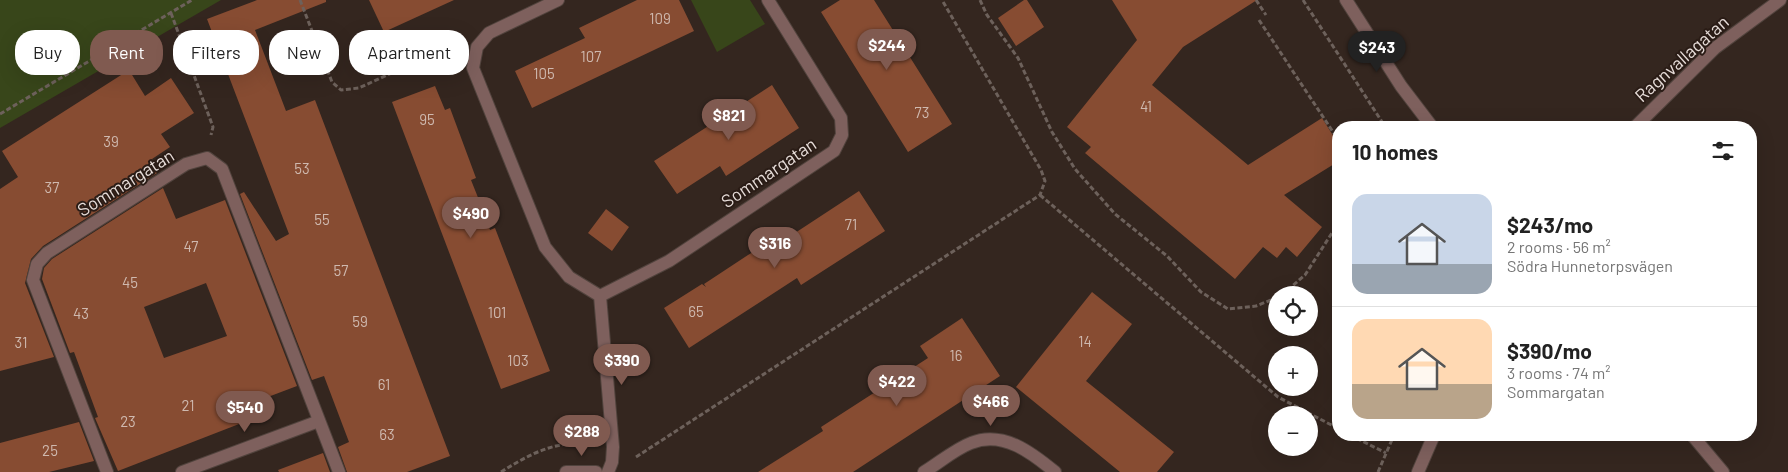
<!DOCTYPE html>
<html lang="en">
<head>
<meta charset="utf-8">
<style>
  :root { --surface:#fff; --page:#f6f6f6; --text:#222; --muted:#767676; --line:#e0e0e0; --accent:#805a50 }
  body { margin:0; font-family:Barlow,sans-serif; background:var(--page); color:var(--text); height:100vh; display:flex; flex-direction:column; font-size:19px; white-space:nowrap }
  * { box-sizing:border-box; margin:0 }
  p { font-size:16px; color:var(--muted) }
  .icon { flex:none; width:28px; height:28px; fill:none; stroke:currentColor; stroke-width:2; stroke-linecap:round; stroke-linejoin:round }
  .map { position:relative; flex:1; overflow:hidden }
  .sheet { position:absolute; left:1332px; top:121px; width:425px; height:320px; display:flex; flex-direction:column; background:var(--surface); border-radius:20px; box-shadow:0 5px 20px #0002 }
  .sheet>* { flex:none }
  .hud { position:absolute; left:15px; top:30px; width:475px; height:45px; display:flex; gap:10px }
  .fabs { position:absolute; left:1268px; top:286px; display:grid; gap:10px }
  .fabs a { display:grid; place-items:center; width:50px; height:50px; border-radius:50%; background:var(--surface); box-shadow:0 5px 20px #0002; font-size:25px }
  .price { position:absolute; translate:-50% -42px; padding:0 11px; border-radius:18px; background:var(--accent); color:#fff; font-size:16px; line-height:32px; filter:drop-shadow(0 1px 2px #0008) }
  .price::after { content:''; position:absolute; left:50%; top:30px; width:15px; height:11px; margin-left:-8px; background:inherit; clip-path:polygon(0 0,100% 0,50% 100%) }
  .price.active { background:#222; color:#fff }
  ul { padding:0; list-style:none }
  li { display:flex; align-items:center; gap:15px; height:125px; padding:0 20px }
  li+li { border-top:1px solid var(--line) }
  li span { display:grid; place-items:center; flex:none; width:140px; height:100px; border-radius:15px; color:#555 }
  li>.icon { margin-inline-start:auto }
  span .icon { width:60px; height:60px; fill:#fffc; stroke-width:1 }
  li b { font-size:21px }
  h2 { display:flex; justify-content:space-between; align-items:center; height:60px; padding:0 20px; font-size:21px }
  .chip { padding:0 18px; border-radius:20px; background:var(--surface); box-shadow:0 5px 20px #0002; font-size:18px; line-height:45px }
  .chip.active { background:var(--accent); color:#fff }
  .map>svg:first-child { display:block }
  .green { fill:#38461a }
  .building { fill:#874c32; fill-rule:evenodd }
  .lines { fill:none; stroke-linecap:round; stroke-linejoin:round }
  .minor-casing { stroke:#51433d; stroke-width:14 }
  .path { stroke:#6d615b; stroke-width:3; stroke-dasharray:5 2.5; stroke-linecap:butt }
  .minor { stroke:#7e605d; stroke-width:12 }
  .labels { text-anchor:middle; stroke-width:4; stroke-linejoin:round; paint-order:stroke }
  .number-label { font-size:15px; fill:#cfb9af }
  .street-label { font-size:18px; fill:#e7ddd9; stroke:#2a1c16 }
</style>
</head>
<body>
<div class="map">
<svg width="1788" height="472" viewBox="0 0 1788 472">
  <rect width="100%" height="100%" fill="#34261f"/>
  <path class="green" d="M0,0H221L0,128Z
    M691,0H750L765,24L717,52Z"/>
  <path class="building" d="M257,0H326V2L255,30L286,111L315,100L450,456L407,472H347L338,447L349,442L324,376L312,380L240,194L244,192L276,241L289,234L207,19Z
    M369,0H454L384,32Z
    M637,0H679L694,31L532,108L515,71L585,38L579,28Z
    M840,0H874L952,124L908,152L821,12Z
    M1024,0H1027L1044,27L1016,46L998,18Z
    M1112,0H1257L1183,47L1152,85L1248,165L1322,118L1339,145V161L1284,195L1322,227L1297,257L1286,247L1277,258L1263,247L1235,279L1085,153L1091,147L1067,127L1137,40Z
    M129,70L145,96L171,78L194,113L161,134L170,147L152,159L157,173L43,246L31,259L25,283L54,357L0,371V189L18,177L2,151Z
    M772,85L799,128L726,176L720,166L677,194L654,161Z
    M435,86L445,110L450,108L476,178L471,180L481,205L490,230L495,228L550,371L501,389L392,102Z
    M163,188L176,219L225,200L297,386L247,405L252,419L118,471L95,418L98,417L74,352L70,353L42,279L44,268L52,259ZM206,283L227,336L164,358L144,307Z
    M859,191L885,231L801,285L797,278L689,348L664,308L702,284L706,287L704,284L748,255L792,228L795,233Z
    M606,209L629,227L612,251L588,233Z
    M1092,292L1132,324L1086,381L1174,452L1157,472H1120L1016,387Z
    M962,318L1000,376L853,472H758L823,431L821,427L928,358L920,346Z
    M79,422L94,461L49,472H0V443Z
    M323,453L330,472H279L278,470Z"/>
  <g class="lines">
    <defs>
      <path id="minor" d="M558,0L489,33L477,47L473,68L545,247L569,277L600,296
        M1346,0L1401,86L1433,128
        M1634,128L1715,48L1780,0
        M600,296L669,261L834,151L842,135L841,118L768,0
        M600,296L613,447L612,462L608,472
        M1692,435L1723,472
        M107,472L33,280L37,264L47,253L186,164L207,158L222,169L339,472
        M182,472L319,421
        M566,472H596
        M924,472C939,463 955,449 971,443C1003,430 1032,453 1055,472
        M1418,472L1434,435"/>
    </defs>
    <use href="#minor" class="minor-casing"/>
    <path class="path" d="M300,0L332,82L341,90L359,88L452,45
      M980,0L987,15L1018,58L1052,132L1075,169L1115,214L1167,256L1201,292L1228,309L1256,306L1276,298
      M1256,0L1266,15
      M1303,0L1386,128
      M171,13L213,127L211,135
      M1259,20L1339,141
      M0,114L192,0
      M1040,195L1278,397L1339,429
      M1282,295L1305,275L1339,222
      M1350,435L1386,453
      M636,457L1040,195L1045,181L1041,170L942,0
      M501,472C528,455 557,439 589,445
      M1378,472L1394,435"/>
    <use href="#minor" class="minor"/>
  </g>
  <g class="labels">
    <g class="number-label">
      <text x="660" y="24">109</text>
      <text x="591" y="62">107</text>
      <text x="544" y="79">105</text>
      <text x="1146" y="112">41</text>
      <text x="922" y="118">73</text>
      <text x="427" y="125">95</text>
      <text x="111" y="147">39</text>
      <text x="302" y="174">53</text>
      <text x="52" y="193">37</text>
      <text x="322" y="225">55</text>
      <text x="851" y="230">71</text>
      <text x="191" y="252">47</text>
      <text x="341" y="276">57</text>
      <text x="130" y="288">45</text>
      <text x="696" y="317">65</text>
      <text x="497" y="318">101</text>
      <text x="81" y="319">43</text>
      <text x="360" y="327">59</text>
      <text x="1085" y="347">14</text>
      <text x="21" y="348">31</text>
      <text x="956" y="361">16</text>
      <text x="518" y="366">103</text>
      <text x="384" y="390">61</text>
      <text x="188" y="411">21</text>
      <text x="128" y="427">23</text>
      <text x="387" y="440">63</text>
      <text x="50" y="456">25</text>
    </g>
    <g class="street-label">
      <text transform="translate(1682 59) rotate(-42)" y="6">Ragnvallagatan</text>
      <text transform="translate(769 173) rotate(-34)" y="6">Sommargatan</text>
      <text transform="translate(126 183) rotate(-32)" y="6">Sommargatan</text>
    </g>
  </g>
</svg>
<div class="fabs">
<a><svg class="icon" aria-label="locate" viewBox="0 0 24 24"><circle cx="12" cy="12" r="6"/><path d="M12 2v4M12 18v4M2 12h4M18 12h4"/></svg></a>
<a>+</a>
<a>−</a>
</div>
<b class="price" style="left:887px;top:71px">$244</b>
<b class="price active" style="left:1377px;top:73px">$243</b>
<b class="price" style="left:729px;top:141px">$821</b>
<b class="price" style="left:471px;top:239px">$490</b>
<b class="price" style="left:775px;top:269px">$316</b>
<b class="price" style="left:622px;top:386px">$390</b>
<b class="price" style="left:897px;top:407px">$422</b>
<b class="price" style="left:991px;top:427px">$466</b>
<b class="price" style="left:245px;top:433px">$540</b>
<b class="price" style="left:582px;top:457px">$288</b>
<div class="hud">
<a class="chip">Buy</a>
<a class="chip active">Rent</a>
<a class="chip">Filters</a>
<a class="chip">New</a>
<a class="chip">Apartment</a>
</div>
<section class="sheet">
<h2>10 homes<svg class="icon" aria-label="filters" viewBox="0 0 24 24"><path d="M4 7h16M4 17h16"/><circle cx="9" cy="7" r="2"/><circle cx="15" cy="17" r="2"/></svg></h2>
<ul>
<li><span style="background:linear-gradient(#c9d6e8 70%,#9aa5b1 0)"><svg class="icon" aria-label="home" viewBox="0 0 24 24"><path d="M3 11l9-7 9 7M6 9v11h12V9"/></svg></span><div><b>$243/mo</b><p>2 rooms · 56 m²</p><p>Södra Hunnetorpsvägen</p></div></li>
<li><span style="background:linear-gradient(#ffd9b3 65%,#b9a48a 0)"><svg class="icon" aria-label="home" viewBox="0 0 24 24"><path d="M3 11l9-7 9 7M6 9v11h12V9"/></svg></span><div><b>$390/mo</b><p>3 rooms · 74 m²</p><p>Sommargatan</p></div></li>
</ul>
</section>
</div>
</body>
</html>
